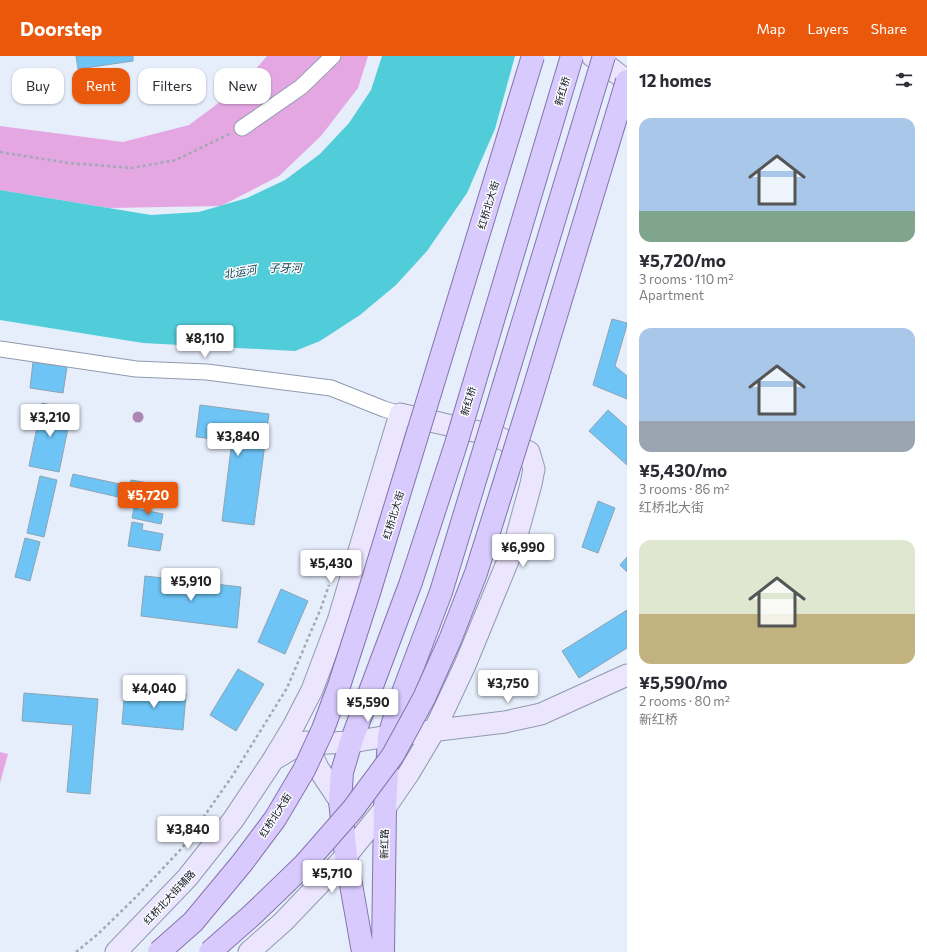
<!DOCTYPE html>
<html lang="en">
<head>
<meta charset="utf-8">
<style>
  :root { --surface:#fff; --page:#f7f7f7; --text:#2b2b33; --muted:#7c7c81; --accent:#ea580c }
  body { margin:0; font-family:Commissioner,"Noto Sans SC",sans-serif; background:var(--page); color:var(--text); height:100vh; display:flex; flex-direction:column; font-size:15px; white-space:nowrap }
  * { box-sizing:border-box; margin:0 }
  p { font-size:13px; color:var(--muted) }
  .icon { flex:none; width:22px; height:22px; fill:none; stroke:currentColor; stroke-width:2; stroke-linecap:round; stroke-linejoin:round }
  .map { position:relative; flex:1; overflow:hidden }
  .side { display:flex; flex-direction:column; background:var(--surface); width:300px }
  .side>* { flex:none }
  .banner { position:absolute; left:12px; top:12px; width:380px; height:36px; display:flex; gap:8px }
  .price { position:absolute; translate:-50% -34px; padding:0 9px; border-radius:4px; background:#fff; color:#222; font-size:13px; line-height:26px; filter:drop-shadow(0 1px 2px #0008) }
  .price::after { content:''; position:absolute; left:50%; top:24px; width:12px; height:9px; margin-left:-6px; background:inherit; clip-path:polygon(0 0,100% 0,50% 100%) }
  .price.current { background:var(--accent); color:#fff }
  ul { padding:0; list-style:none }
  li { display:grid; align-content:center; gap:8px; height:212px; padding:0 12px }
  li span { display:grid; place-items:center; height:124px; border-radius:12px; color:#555 }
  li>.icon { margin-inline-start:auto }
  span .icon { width:72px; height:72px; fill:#fffc; stroke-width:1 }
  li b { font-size:17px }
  h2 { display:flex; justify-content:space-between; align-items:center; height:48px; padding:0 12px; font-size:17px }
  .pill { padding:0 14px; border-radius:12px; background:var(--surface); box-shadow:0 1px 3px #0004; font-size:14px; line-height:36px }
  .pill.current { background:var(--accent); color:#fff }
  header { display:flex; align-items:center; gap:24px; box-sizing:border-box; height:56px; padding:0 20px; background:var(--accent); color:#fff }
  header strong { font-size:19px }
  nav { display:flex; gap:22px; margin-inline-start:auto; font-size:14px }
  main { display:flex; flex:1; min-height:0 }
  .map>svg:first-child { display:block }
  .green { fill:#e4a7e2 }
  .water { fill:#51cdd9 }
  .building { fill:#6dc4f5; stroke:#8da4b3 }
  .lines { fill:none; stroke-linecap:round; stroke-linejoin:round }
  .street-casing { stroke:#909aaf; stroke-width:17 }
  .secondary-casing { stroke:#909aaf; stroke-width:23 }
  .primary-casing { stroke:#8374ae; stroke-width:24 }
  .path { stroke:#a2a8b4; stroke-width:2.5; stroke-dasharray:3 3; stroke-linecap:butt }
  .street { stroke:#fff; stroke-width:15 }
  .secondary { stroke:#ece5fe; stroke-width:21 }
  .primary { stroke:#d9cafe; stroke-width:22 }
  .primary-bridge-casing { stroke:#8374ae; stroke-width:24; stroke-linecap:butt }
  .primary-bridge { stroke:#d9cafe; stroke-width:22 }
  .tree { fill:#ac87b5 }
  .labels { text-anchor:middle; stroke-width:3; stroke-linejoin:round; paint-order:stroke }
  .street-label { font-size:10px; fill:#11151c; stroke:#f8faff }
  .water-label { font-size:11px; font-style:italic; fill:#0c454a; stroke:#f8faff }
</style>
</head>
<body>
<header>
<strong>Doorstep</strong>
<nav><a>Map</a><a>Layers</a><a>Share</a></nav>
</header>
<main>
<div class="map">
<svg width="627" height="896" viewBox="0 0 627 896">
  <rect width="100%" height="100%" fill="#e6edfb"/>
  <path class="green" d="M267,0H368L358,32L321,80L279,120L221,150L109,152L0,134V70L123,86L189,69L240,31Z
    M0,696L8,698L0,727Z"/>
  <path class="water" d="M382,0H515L495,73L467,137L427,195L396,229L360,259L320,285L295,295L143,287L0,264V134L151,159L199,156L247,142L285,124L320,98L349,67L371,34Z"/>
  <path class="building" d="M76,0H133V5L78,13Z
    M612,263L627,267V269L615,310L627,320V343L593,329Z
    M33,306L67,311L63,337L30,332Z
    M42,347L72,353L59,416L29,410Z
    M200,349L269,358L254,469L222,465L232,385L196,381Z
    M608,354L627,371V409L589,375Z
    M73,418L129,430L131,424L166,430L162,451L70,430Z
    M40,420L57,424L44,481L27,477Z
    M598,445L615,452L598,497L582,491Z
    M134,452L163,458L161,468L132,462Z
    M132,466L143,468L142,474L163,478L160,495L128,490Z
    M25,482L40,486L30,525L15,521Z
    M627,501V516L620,509Z
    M145,520L241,531L237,572L141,560Z
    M281,533L308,545L285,598L258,586Z
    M627,554V592L579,622L562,595Z
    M238,613L264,628L236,675L210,659Z
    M125,632L186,638L183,674L122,668Z
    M24,637L98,643L90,738L67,736L73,669L22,665Z"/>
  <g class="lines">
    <defs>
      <path id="street" d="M242,72L301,31L333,0
        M0,293L136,313L207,316L331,332L384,353L400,358"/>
      <path id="secondary" d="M592,0L605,8L627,25
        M306,686L318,712L340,745
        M273,704L293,692L306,688L351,686L389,680L505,666L541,658L627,619
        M116,896L187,822L233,764L273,704L293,671L312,634L338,565L400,358L496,380L529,396L534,413L531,428L514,490L465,609L434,675L409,717L385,752L346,800L283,866L249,896"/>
      <path id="primary" d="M363,896L346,800L340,745L342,716L351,686L411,526
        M383,896L385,752L389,680L399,647L441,536"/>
    </defs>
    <use href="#street" class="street-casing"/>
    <use href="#secondary" class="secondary-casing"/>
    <use href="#primary" class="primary-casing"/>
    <path class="path" d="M0,96L69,107L132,112L176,104L229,78
      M76,896L98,878L137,840L182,792L233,719L287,632L321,552L329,529"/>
    <use href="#street" class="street"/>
    <use href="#secondary" class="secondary"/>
    <use href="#primary" class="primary"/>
    <defs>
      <path id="primary-bridge" d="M411,526L456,388L572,0
        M441,536L604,0
        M159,896L193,866L242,807L275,763L304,714L323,673L339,630L368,540L533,0
        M210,896L252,859L304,809L353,753L393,699L424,642L450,584L476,517L531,342L627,25"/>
    </defs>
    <use href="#primary-bridge" class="primary-bridge-casing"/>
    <use href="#primary-bridge" class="primary-bridge"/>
  </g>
  <circle class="tree" cx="138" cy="361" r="5.5"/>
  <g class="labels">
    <g class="street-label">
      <text transform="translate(562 35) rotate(-73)" y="4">新红桥</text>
      <text transform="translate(488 149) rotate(-73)" y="4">红桥北大街</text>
      <text transform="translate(468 345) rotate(-73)" y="4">新红桥</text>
      <text transform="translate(393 459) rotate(-73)" y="4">红桥北大街</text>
      <text transform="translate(275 759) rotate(-57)" y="4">红桥北大街</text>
      <text transform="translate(384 788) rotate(-89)" y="4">新红路</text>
      <text transform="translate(169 841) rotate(-47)" y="4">红桥北大街辅路</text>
    </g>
    <g class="water-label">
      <text x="285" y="216">子牙河</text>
      <text transform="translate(240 216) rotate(-9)" y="4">北运河</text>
    </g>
  </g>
</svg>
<b class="price" style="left:205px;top:303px">¥8,110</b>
<b class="price" style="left:50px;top:382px">¥3,210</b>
<b class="price" style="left:238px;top:401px">¥3,840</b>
<b class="price current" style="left:148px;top:460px">¥5,720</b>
<b class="price" style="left:523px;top:512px">¥6,990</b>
<b class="price" style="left:331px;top:528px">¥5,430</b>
<b class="price" style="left:191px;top:546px">¥5,910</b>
<b class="price" style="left:508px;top:648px">¥3,750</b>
<b class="price" style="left:154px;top:653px">¥4,040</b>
<b class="price" style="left:368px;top:667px">¥5,590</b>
<b class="price" style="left:188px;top:794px">¥3,840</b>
<b class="price" style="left:332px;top:838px">¥5,710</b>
<div class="banner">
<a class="pill">Buy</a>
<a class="pill current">Rent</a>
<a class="pill">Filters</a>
<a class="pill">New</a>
</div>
</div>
<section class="side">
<h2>12 homes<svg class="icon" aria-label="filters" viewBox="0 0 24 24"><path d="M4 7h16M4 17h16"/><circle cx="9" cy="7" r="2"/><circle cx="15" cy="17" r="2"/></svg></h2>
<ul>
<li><span style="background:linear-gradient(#a9c7e8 75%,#7fa58c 0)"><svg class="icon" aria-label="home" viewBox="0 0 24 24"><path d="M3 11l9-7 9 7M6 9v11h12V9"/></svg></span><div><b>¥5,720/mo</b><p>3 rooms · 110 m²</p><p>Apartment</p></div></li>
<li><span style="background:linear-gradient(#a9c7e8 75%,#9aa5b1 0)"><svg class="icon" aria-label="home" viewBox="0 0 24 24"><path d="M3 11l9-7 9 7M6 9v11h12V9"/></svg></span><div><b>¥5,430/mo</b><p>3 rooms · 86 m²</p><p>红桥北大街</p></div></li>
<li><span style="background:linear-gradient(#dfe7d0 60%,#c2b280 0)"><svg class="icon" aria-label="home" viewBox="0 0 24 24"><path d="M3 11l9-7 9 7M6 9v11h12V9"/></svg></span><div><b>¥5,590/mo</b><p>2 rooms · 80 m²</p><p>新红桥</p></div></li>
</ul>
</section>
</main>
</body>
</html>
